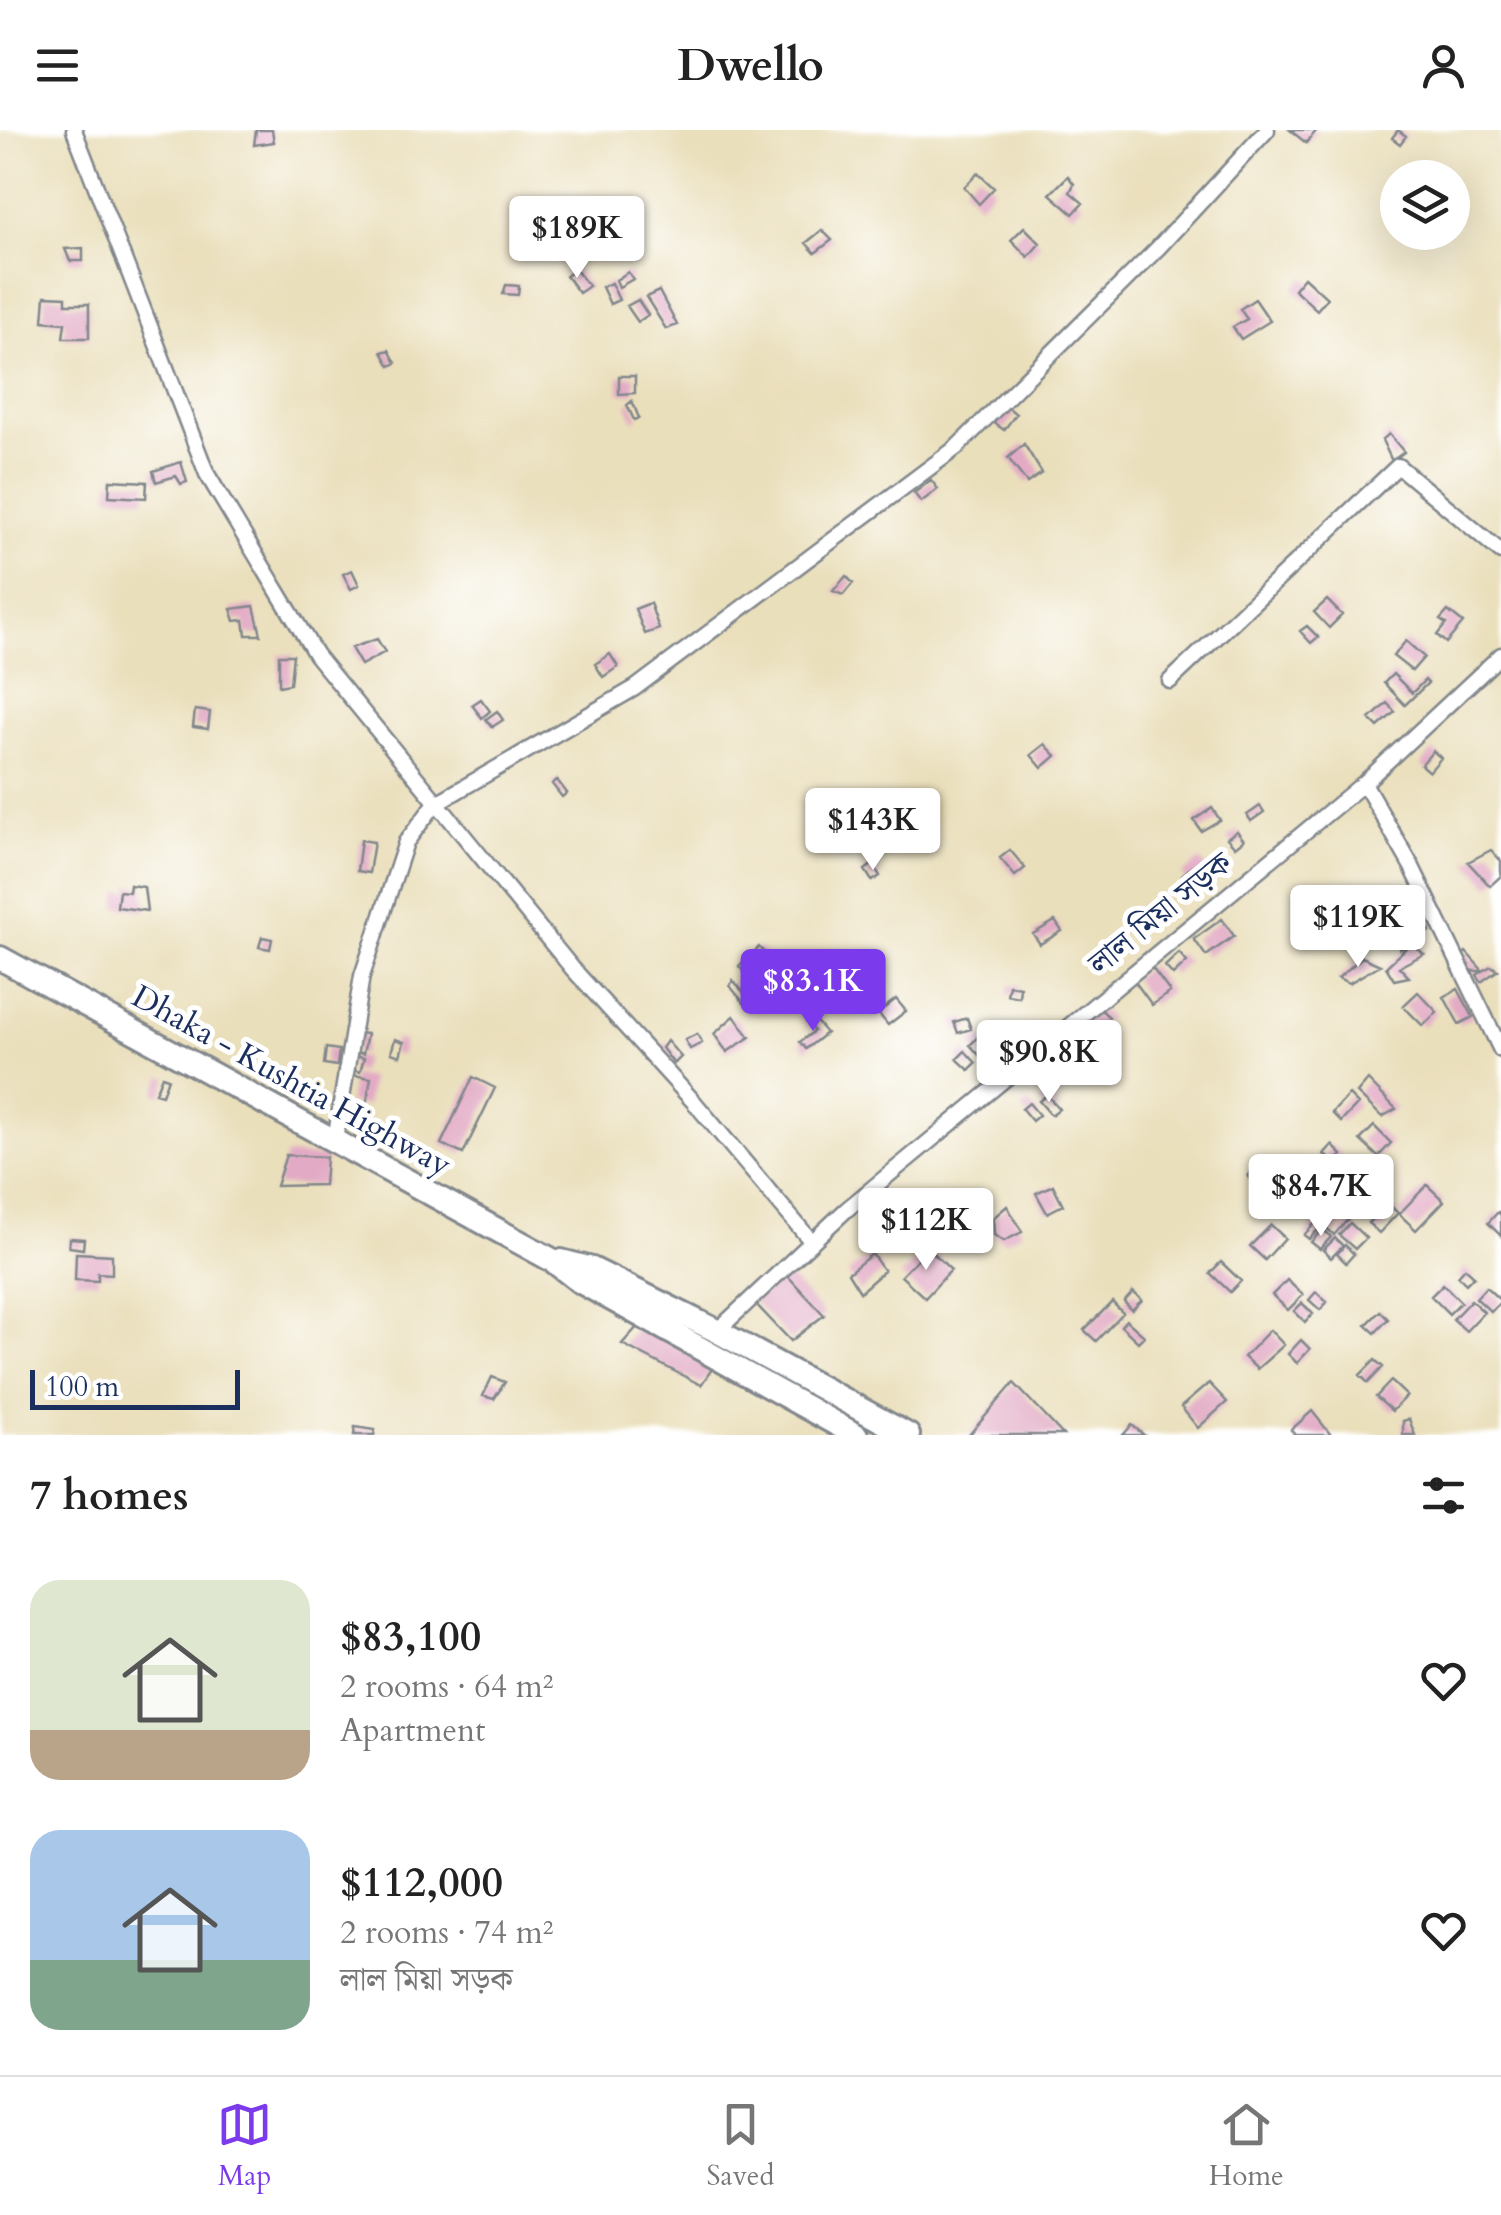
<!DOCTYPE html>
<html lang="en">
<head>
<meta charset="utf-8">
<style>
  :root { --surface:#fff; --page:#f2f2f2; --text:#222; --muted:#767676; --line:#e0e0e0; --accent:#7c3aed }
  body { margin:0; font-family:Cardo,"Noto Serif Bengali",serif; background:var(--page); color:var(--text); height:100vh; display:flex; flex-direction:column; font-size:38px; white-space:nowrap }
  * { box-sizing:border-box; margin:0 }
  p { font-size:32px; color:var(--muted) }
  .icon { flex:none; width:55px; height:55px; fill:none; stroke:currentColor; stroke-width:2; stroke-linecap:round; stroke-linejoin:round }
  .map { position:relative; height:1305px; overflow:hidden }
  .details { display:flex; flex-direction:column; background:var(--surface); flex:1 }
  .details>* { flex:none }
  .fabs { position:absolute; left:1380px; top:30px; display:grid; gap:20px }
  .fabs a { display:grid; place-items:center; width:90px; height:90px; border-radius:50%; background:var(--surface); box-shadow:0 10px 40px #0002; font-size:50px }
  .scale { position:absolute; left:30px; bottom:25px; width:210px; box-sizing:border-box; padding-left:10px; border:5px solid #1b2f5e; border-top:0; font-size:28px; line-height:35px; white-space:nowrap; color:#1b2f5e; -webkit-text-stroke:8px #fff; paint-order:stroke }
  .price { position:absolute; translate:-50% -85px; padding:0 22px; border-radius:10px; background:#fff; color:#222; font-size:32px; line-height:65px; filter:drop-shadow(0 2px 5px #0008) }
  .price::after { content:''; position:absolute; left:50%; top:60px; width:30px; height:22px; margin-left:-15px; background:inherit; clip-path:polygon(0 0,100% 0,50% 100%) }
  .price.on { background:var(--accent); color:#fff }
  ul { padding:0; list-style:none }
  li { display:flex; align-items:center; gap:30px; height:250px; padding:0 30px }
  li span { display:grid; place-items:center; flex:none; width:280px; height:200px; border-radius:30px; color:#555 }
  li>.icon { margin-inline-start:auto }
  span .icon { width:120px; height:120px; fill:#fffc; stroke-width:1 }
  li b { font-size:42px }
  h2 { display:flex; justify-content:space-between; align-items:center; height:120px; padding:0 30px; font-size:42px }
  header { display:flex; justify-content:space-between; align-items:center; height:130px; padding:0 30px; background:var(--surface); font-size:45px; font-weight:600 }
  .tabs { display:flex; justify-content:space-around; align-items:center; height:140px; border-top:2px solid var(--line); background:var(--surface); font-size:28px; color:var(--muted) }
  .tabs a { display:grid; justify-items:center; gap:5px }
  .tabs .on { color:var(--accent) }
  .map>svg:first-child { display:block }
  .building { fill:#e2aac5 }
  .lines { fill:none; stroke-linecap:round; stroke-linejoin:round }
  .street-casing { stroke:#82878c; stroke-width:19 }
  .primary-casing { stroke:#82878c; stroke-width:28 }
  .street { stroke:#fff; stroke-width:14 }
  .primary { stroke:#fff; stroke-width:22 }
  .labels { text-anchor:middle; stroke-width:10; stroke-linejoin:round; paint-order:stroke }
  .street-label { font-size:32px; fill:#1b2f5e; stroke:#fff }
</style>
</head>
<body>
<header><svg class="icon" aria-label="menu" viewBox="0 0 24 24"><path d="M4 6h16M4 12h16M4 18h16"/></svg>Dwello<svg class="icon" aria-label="person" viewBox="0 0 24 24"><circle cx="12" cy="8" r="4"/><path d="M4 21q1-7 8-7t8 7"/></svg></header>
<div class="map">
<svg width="1501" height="1305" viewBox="0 0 1501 1305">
  <rect width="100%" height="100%" fill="#fff"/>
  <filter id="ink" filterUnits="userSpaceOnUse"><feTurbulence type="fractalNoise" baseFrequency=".01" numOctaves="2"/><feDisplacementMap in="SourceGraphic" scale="20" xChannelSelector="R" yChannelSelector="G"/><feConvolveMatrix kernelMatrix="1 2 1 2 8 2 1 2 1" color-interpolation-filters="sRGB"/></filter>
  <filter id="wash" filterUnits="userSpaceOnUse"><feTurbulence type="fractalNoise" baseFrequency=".0048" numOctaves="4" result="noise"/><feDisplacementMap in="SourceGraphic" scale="40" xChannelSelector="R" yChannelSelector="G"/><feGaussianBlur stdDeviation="2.25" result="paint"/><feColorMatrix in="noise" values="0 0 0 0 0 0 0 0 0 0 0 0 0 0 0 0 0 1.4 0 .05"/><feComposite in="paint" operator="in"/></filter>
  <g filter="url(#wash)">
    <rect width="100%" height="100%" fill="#eadfbb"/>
    <g id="blocks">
      <path class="building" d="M256,0H272L274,12L254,15Z
        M1290,0H1317L1306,13Z
        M1398,0L1406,6L1400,14L1392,8Z
        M978,43L994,58L979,74L964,57Z
        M1068,46L1074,54L1070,62L1083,73L1073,84L1050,64Z
        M1024,97L1040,113L1028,127L1011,110Z
        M822,100L832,110L815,123L806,113Z
        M83,118V131H70L65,119Z
        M575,139L589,156L579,163L566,146Z
        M628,142L633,149L619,157L616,150Z
        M1304,147L1327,168L1317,180L1294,159Z
        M611,153L619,170L610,174L602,157Z
        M506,155L519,156L518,165L503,164Z
        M659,161L677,195L666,199L646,167Z
        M45,166L66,167V174H89V208H63L65,193L43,191Z
        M1255,169L1270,191L1241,209L1233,197L1247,189L1240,179Z
        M638,170L648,185L638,192L627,176Z
        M389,220L396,233L390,236L382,222Z
        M619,246H635V263L619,264Z
        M632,271L639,288L634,290L627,275Z
        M1005,275L1016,284L1004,300L993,292Z
        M1389,304L1404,322L1392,331L1382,310Z
        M1024,314L1042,343L1027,353L1008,328Z
        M181,332L187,352L181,354L176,346L156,352L153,341Z
        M110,350L147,352L146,368L109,366Z
        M931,350L938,359L921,372L914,363Z
        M352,440L359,455L351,459L343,444Z
        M846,446L853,453L843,465L833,461Z
        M1327,470L1342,485L1329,498L1314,482Z
        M650,473L659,499L645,504L635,479Z
        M254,476L261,505H246L244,490L235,491L231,479Z
        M1448,481L1463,493L1446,513L1437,505L1446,494L1440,490Z
        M1307,496L1318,507L1311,513L1300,501Z
        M377,509L385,522L361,535L351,518Z
        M1406,511L1424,527L1412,541L1393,526Z
        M610,524L618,537L603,547L595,534Z
        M279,525H293L290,554L279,556Z
        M1393,544L1412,563L1425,550L1428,553L1405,575L1384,553Z
        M481,569L490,581L482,588L472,575Z
        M1387,573L1395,582L1378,597L1370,589Z
        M195,580L210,582L208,599L193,597Z
        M497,581L503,590L492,597L486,589Z
        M1045,614L1056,626L1042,638L1031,625Z
        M1433,621L1441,628L1429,642L1421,635Z
        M557,650L567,663L562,667L552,654Z
        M902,667L912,687L900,693L890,673Z
        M1260,676L1264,682L1251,691L1247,685Z
        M1212,678L1220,690L1201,701L1194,690Z
        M1237,701L1244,710L1235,717L1227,708Z
        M361,710L374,712L369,743L357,741Z
        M1010,720L1025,738L1015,746L1000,728Z
        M1491,720L1501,731V746L1490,756L1468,732Z
        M1200,730L1214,747L1191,756L1182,745Z
        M873,734L880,746L872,751L865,740Z
        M130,755L144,757L147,781L117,777L119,761L129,762Z
        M1364,757L1374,764L1372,778L1360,769Z
        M1154,770L1160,781L1145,789L1140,779Z
        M1415,776L1430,801L1400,819L1385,794Z
        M1222,789L1234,806L1206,826L1194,809Z
        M1055,791L1062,801L1040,814L1033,804Z
        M262,807L272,809L270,819L259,817Z
        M1411,813L1424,824L1399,837L1409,847L1394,850L1386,837Z
        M759,817L769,828L749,847L739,836Z
        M1466,822L1483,841L1491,836L1498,840L1481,852L1477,845L1483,841H1471L1459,828Z
        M1179,823L1187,832L1173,845L1165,836Z
        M1362,827L1380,835L1349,853L1338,848Z
        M1150,835L1170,862L1152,875L1133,849Z
        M733,850L749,869L744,873L730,856Z
        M1009,855L1020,857L1019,867L1007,865Z
        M1458,859L1473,887L1459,894L1444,867Z
        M1418,862L1437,882L1423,896L1403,876Z
        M896,869L906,881L888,895L878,883Z
        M1094,873L1109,887L1083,915L1068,901Z
        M734,886L750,907L727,922L714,904Z
        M812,887L826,903L806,919L800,912L814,901L806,892Z
        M967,888L971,899L958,903L954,892Z
        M359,903L367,904L363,924L355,922Z
        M697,904L702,913L690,919L685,910Z
        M980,905L992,918L981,927L970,915Z
        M395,909L404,912L400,926L391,923Z
        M667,911L681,927L674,934L662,918Z
        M1071,917L1087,939L1074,948L1059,925Z
        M326,918L339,920L337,936L324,934Z
        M965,921L976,933L969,940L957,929Z
        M354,926L364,928L360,942L350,939Z
        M353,945L371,948L366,976L348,973Z
        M162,946L168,948L162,965L155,963Z
        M473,947L495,958L463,1024L441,1014Z
        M1368,950L1396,979L1382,987L1357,963Z
        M1047,965L1059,979L1051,985L1039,971Z
        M1349,965L1358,974L1341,992L1332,983Z
        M1029,973L1039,985L1032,991L1022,979Z
        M1374,996L1391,1013L1378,1027L1360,1010Z
        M1332,1015L1342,1025L1334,1033L1324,1024Z
        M286,1025L326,1027L324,1055L276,1056Z
        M1259,1034L1289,1064L1281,1079L1248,1046Z
        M1361,1047L1374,1059L1367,1065L1355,1053Z
        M1310,1053L1329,1070L1317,1082L1299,1065Z
        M1053,1055L1063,1075L1047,1083L1036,1063Z
        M1427,1055L1444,1071L1416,1100L1399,1084Z
        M1380,1066L1398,1083L1379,1103L1368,1093L1377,1084L1369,1076Z
        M1333,1072L1349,1088L1334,1105L1317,1089Z
        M1007,1076L1022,1102L1004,1111L994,1105L993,1088Z
        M1498,1082L1501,1085V1106L1488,1093Z
        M1317,1091L1322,1096L1309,1109L1304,1105Z
        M1350,1093L1366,1108L1355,1119L1339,1105Z
        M1271,1095L1285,1108L1265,1130L1250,1116Z
        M1323,1099L1331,1107L1320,1119L1311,1112Z
        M70,1108L84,1109L83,1119L69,1117Z
        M1335,1108L1343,1116L1331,1128L1323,1120Z
        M1345,1115L1354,1124L1346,1133L1337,1124Z
        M928,1118L951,1140L925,1168L901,1146Z
        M76,1123L112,1125V1144L98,1143V1151L75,1150Z
        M872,1124L884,1141L860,1162L848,1143Z
        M1221,1132L1241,1151L1230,1162L1210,1143Z
        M1465,1138L1474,1146L1466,1154L1458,1146Z
        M786,1144L824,1185L791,1211L753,1171Z
        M1287,1150L1303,1165L1288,1180L1272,1165Z
        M1443,1154L1461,1172L1449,1184L1431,1166Z
        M1486,1157L1501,1171L1491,1182L1476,1168Z
        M1133,1162L1142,1170L1132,1180L1124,1172Z
        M1316,1162L1327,1172L1320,1180L1309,1170Z
        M1471,1170L1484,1182L1466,1201L1453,1189Z
        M1112,1172L1123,1183L1096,1211L1084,1200Z
        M1302,1173L1313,1184L1305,1192L1294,1181Z
        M1380,1181L1388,1189L1375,1203L1366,1195Z
        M1126,1190L1144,1206L1138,1212L1121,1196Z
        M638,1196L714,1236L701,1255L622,1214Z
        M1270,1200L1284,1215L1257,1239L1244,1227Z
        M1301,1210L1310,1219L1297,1233L1288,1224Z
        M1375,1230L1383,1237L1368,1253L1360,1245Z
        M492,1247L505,1252L494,1269L483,1266Z
        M1391,1251L1407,1266L1392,1281L1376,1267Z
        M1014,1253L1063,1305H969Z
        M1209,1253L1227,1272L1198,1298L1181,1277Z
        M1312,1281L1331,1305H1295L1291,1300Z
        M1409,1289L1415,1305H1403V1291Z
        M1132,1295L1144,1305H1123Z
        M355,1297L375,1300L374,1305H354Z"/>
    </g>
  </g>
  <g filter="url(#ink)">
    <use href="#blocks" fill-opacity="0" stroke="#82878c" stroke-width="2.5"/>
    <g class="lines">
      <defs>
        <path id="street" d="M74,0L207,344L316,525L572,838L694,972L812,1112
          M1170,551L1398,336L1501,422
          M1364,653L1412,737L1501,920
          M335,1010L362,846L406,712L435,674L635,558L956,318L1158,118L1267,0
          M717,1201L846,1080L1364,653L1501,525"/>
        <path id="primary" d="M0,828L552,1130L579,1151L856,1305
          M561,1131L592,1139L717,1201L908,1305"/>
      </defs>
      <use href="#street" class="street-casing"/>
      <use href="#primary" class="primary-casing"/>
      <use href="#street" class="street"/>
      <use href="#primary" class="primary"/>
    </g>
  </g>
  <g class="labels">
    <g class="street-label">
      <text transform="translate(1160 783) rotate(-39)" y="11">লাল মিয়া সড়ক</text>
      <text transform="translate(292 950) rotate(29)" y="11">Dhaka - Kushtia Highway</text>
    </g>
  </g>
</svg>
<div class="fabs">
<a><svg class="icon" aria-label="layers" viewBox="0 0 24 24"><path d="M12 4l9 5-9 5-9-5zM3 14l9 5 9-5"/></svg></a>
</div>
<div class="scale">100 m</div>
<b class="price" style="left:577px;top:151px">$189K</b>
<b class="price" style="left:873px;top:743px">$143K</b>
<b class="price" style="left:1358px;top:840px">$119K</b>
<b class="price on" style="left:813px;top:904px">$83.1K</b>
<b class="price" style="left:1049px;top:975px">$90.8K</b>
<b class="price" style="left:1321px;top:1109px">$84.7K</b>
<b class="price" style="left:926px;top:1143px">$112K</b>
</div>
<section class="details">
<h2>7 homes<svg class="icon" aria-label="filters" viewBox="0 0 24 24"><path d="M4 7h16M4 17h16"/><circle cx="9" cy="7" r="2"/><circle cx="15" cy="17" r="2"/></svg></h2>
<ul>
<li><span style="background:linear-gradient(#dfe7d0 75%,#b9a48a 0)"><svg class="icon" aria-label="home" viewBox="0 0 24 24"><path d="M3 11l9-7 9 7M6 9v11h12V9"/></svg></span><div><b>$83,100</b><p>2 rooms · 64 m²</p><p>Apartment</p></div><svg class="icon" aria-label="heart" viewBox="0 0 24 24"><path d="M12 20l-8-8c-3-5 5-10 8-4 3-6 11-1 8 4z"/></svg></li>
<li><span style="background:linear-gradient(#a9c7e8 65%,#7fa58c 0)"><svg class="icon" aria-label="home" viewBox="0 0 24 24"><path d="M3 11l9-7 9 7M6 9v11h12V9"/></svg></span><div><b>$112,000</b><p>2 rooms · 74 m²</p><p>লাল মিয়া সড়ক</p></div><svg class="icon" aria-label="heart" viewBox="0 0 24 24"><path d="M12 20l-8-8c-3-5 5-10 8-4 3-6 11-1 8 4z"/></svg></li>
</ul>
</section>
<nav class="tabs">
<a class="on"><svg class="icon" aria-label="map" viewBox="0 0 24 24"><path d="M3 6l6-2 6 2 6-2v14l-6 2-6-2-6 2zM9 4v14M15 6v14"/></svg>Map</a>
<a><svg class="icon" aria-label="saved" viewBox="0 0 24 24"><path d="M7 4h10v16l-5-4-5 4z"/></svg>Saved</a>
<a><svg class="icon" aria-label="home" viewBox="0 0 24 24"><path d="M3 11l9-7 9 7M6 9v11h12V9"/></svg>Home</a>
</nav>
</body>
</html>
